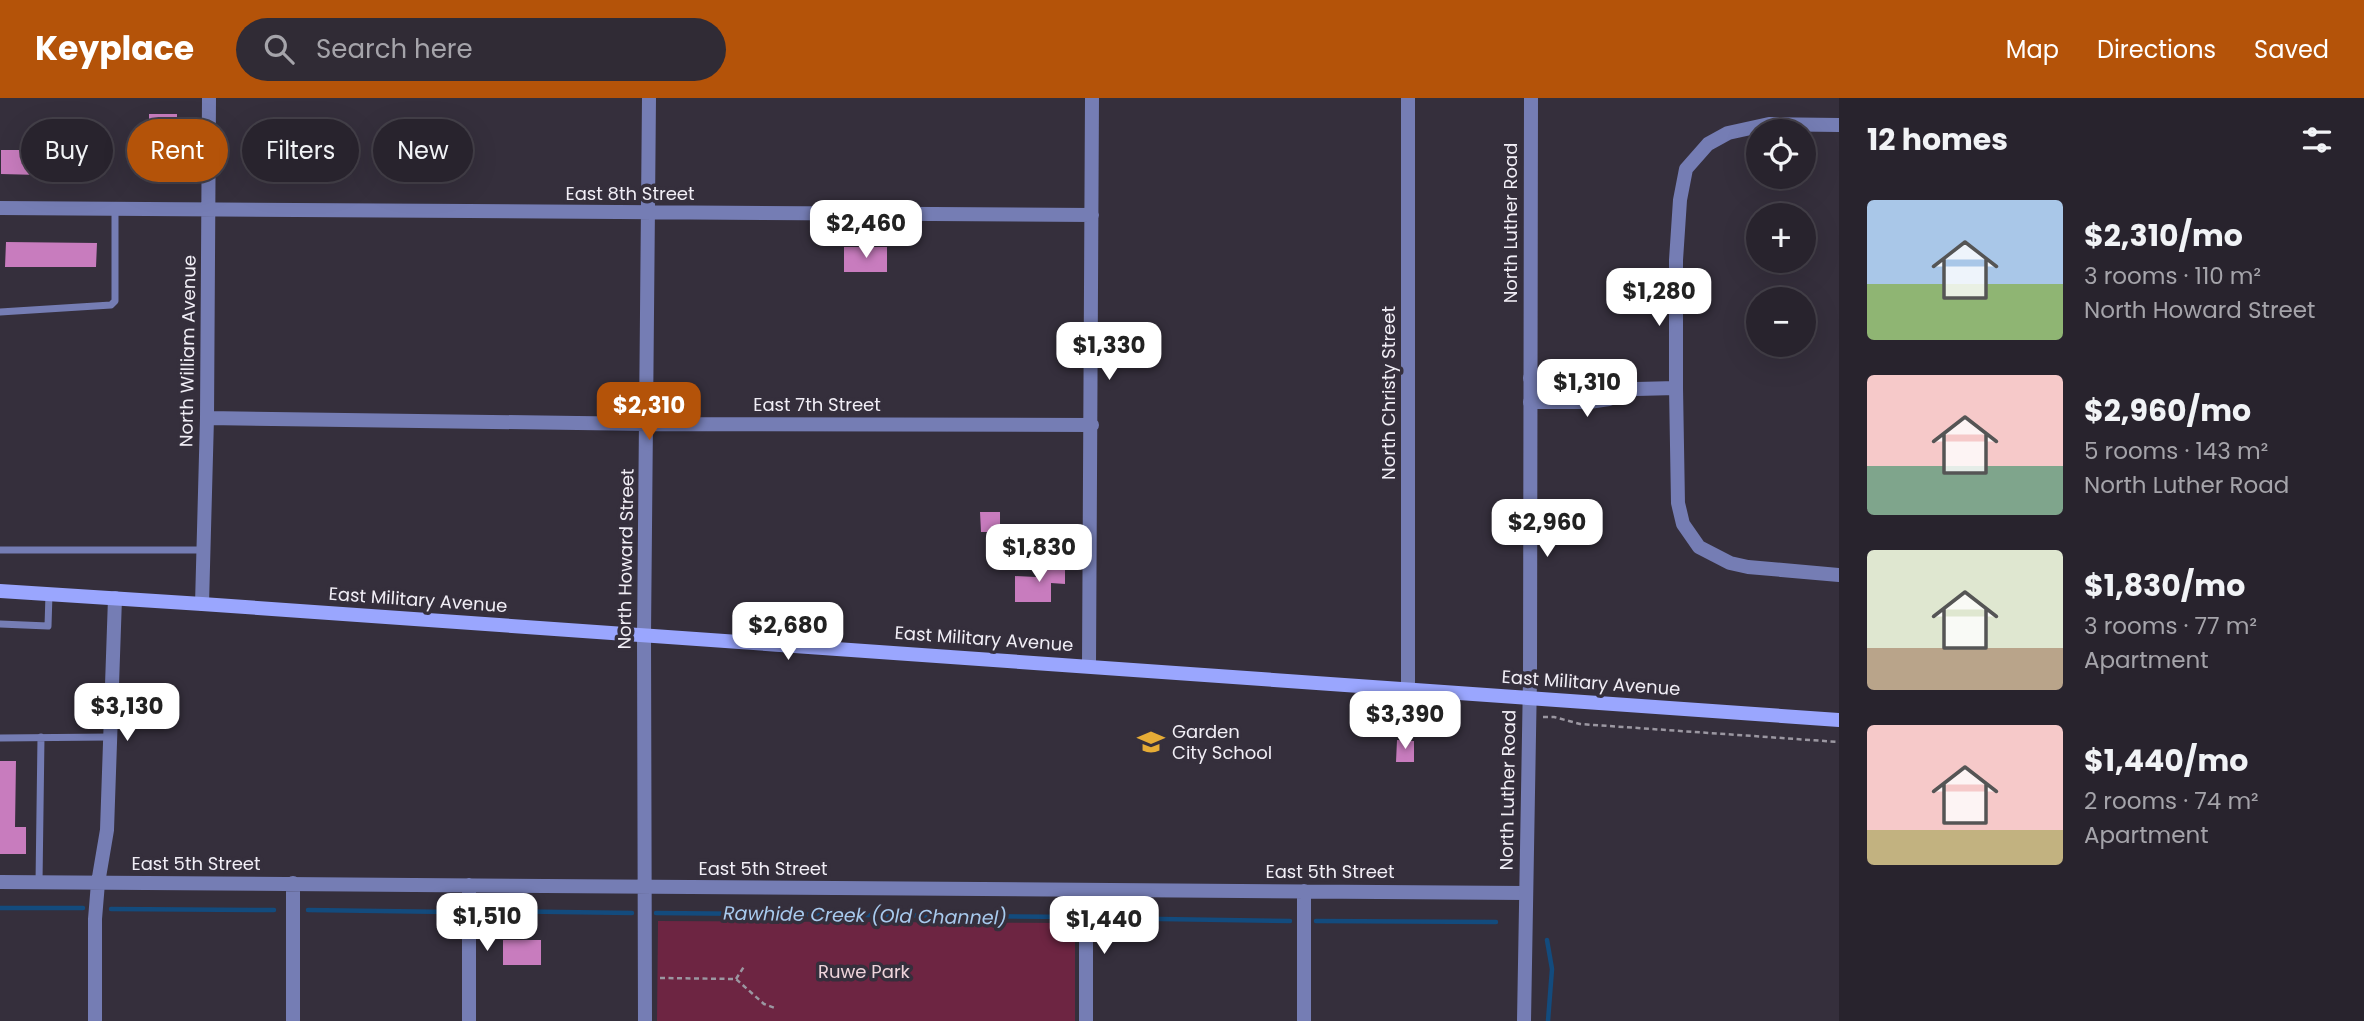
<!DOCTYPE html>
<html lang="en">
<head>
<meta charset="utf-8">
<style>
  :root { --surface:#28232d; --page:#302b35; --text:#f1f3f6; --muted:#a5a4aa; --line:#444049; --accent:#b45309 }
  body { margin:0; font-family:Poppins,sans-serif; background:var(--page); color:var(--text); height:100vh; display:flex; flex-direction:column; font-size:26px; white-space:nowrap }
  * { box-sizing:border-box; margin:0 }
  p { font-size:23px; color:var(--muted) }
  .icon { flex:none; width:38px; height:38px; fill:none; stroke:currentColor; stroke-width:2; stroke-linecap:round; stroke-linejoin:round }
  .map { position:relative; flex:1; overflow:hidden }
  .drawer { display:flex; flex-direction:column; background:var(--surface); width:525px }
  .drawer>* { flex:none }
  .top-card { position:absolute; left:21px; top:21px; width:665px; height:63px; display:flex; gap:14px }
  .tools { position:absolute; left:1746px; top:21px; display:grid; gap:14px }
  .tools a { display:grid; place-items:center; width:70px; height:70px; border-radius:50%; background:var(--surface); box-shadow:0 7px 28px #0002,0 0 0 2px var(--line); font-size:35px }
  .price { position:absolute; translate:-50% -60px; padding:0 16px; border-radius:14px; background:#fff; color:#222; font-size:23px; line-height:46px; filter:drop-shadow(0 2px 4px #0008) }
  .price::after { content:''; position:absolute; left:50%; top:42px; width:21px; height:16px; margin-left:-10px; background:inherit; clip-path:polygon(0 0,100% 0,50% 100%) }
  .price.on { background:var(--accent); color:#fff }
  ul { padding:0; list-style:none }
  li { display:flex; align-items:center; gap:21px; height:175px; padding:0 28px }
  li span { display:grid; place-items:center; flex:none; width:196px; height:140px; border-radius:7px; color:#555 }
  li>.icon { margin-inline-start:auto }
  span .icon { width:84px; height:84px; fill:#fffc; stroke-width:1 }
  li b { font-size:30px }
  h2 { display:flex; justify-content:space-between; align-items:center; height:84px; padding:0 28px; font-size:30px }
  .tag { padding:0 24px; border-radius:32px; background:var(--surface); box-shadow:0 7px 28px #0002,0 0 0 2px var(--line); font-size:24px; line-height:63px }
  .tag.on { background:var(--accent); color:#fff }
  header { display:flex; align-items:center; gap:42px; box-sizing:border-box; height:98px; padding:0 35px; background:var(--accent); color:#fff }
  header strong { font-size:33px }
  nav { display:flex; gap:38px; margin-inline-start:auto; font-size:24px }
  .search { width:490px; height:63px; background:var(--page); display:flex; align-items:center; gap:18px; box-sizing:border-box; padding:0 24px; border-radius:38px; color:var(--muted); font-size:26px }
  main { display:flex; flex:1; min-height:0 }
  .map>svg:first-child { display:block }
  .green { fill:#6d2542 }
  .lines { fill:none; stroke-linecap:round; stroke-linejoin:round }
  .stream { stroke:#134b7d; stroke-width:4.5 }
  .building { fill:#c87cbe }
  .path { stroke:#9b97a1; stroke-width:2.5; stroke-dasharray:5 3.5; stroke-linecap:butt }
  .service { stroke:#757db4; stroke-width:7 }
  .minor { stroke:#757db4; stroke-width:14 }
  .tertiary { stroke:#757db4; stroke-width:14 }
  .secondary { stroke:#9aa6fe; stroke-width:14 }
  .labels { text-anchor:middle; stroke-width:7; stroke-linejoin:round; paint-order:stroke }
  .street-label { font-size:18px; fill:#f1eef6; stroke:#352f3c }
  .poi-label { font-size:18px; fill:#f1eef6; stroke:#352f3c; text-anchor:start }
  .park-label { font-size:18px; fill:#efd4db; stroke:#352f3c }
  .water-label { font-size:19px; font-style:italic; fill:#a8caee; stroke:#352f3c }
</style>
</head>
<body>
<header>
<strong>Keyplace</strong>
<div class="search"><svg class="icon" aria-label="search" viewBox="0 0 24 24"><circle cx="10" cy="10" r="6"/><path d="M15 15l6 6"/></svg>Search here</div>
<nav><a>Map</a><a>Directions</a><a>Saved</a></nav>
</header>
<main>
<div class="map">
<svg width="1839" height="923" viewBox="0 0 1839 923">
  <rect width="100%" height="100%" fill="#352f3c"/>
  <path class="green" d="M658,823L1075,825V923H657Z"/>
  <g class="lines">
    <path class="stream" d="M0,810H83
      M111,811L274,812
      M308,812L452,814
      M485,813L632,815
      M656,815L1074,819
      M1097,820L1290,823
      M1316,823L1496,824
      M1547,842L1552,871L1548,923"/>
  </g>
  <path class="building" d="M149,16H177V51H149Z
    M1,52H40L39,77L1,76Z
    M6,144L97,145L96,169H5Z
    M844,149H887V174H844Z
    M980,414H1000V434H981Z
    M1036,467L1065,468V486L1051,485V504H1015V478L1036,479Z
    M1397,642L1414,643V664H1396Z
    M0,663H16L15,729H26V756H0Z
    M503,842H541V867H503Z"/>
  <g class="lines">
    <path class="path" d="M1543,619H1554L1580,626L1839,644
      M660,880L736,881L764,906L775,910
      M736,881L745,867"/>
    <path class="service" d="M0,214L111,207L115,203V111
      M0,452H204
      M0,526L48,528L49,496
      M0,640L110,639
      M39,785L41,639"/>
    <path class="minor" d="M1839,27L1769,26L1728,35L1708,46L1686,71L1680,102L1676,162V290L1678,405L1683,426L1699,449L1730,465L1748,469L1839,477
      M0,110L1092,117
      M1530,280H1584L1636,291L1676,290
      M1530,304H1589L1609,301L1635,291
      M207,320L647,326L1092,327
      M202,506L207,320L209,0
      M1089,568L1092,0
      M1408,591V0
      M0,784L1525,795
      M1086,793V923
      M95,923V821L98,785L107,732L115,500
      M293,923V785
      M469,923V787
      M645,923L644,537L649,0
      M1304,923V793"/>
    <path class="tertiary" d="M1524,923L1530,580L1531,0"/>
    <path class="secondary" d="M0,493L202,506L1839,622"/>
  </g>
  <defs>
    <symbol id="school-bare" viewBox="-9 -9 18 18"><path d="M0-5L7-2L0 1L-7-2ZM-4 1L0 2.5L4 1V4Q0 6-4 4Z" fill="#e6ac36" stroke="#352f3c" stroke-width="2.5" paint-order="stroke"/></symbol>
  </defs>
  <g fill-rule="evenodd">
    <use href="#school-bare" x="1132" y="625" width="38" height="38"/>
  </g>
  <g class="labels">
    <g class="street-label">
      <text x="630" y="102">East 8th Street</text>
      <text transform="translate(1511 125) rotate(-90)" y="6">North Luther Road</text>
      <text transform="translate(188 253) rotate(-89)" y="6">North William Avenue</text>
      <text transform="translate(1389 295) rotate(-90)" y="6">North Christy Street</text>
      <text x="817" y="313">East 7th Street</text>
      <text transform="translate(626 461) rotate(-89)" y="6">North Howard Street</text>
      <text transform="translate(418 502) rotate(4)" y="6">East Military Avenue</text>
      <text transform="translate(984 541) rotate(4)" y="6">East Military Avenue</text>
      <text transform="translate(1591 585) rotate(4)" y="6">East Military Avenue</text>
      <text transform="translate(1508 692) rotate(-89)" y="6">North Luther Road</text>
      <text x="196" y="772">East 5th Street</text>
      <text x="763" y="777">East 5th Street</text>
      <text x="1330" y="780">East 5th Street</text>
    </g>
    <g class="poi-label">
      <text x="1172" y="640">Garden<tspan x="1172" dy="21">City School</tspan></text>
    </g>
    <g class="park-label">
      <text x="864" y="880">Ruwe Park</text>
    </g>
    <g class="water-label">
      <text transform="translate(865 817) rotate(1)" y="7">Rawhide Creek (Old Channel)</text>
    </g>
  </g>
</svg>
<div class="tools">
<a><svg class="icon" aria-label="locate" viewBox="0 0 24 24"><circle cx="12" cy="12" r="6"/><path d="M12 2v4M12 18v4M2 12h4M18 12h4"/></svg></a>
<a>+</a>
<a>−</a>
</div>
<b class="price" style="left:866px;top:162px">$2,460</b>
<b class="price" style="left:1659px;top:230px">$1,280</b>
<b class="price" style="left:1109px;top:284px">$1,330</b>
<b class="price" style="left:1587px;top:321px">$1,310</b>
<b class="price on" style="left:649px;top:344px">$2,310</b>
<b class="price" style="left:1547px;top:461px">$2,960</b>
<b class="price" style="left:1039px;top:486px">$1,830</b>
<b class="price" style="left:788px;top:564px">$2,680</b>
<b class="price" style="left:127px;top:645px">$3,130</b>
<b class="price" style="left:1405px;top:653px">$3,390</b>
<b class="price" style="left:487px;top:855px">$1,510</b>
<b class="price" style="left:1104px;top:858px">$1,440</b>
<div class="top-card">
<a class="tag">Buy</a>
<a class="tag on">Rent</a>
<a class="tag">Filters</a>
<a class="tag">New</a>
</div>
</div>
<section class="drawer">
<h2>12 homes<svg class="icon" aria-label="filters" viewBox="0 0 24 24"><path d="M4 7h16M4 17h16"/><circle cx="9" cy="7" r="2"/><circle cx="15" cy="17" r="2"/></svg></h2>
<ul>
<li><span style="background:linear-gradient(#a9c7e8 60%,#8fb573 0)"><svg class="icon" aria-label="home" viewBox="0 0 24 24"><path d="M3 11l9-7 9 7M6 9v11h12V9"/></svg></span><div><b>$2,310/mo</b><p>3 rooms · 110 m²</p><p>North Howard Street</p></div></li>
<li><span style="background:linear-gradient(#f6c9c9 65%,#7fa58c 0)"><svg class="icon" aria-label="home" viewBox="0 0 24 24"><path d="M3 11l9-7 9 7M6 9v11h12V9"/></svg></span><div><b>$2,960/mo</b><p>5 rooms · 143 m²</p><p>North Luther Road</p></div></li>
<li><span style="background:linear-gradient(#dfe7d0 70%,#b9a48a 0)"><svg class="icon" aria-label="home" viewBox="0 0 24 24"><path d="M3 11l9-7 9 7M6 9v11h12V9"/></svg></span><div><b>$1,830/mo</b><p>3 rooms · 77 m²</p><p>Apartment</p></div></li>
<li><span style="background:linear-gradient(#f6c9c9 75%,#c2b280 0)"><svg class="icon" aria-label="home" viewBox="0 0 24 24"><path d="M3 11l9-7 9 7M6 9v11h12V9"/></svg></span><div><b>$1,440/mo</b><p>2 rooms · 74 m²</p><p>Apartment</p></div></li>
</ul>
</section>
</main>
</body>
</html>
